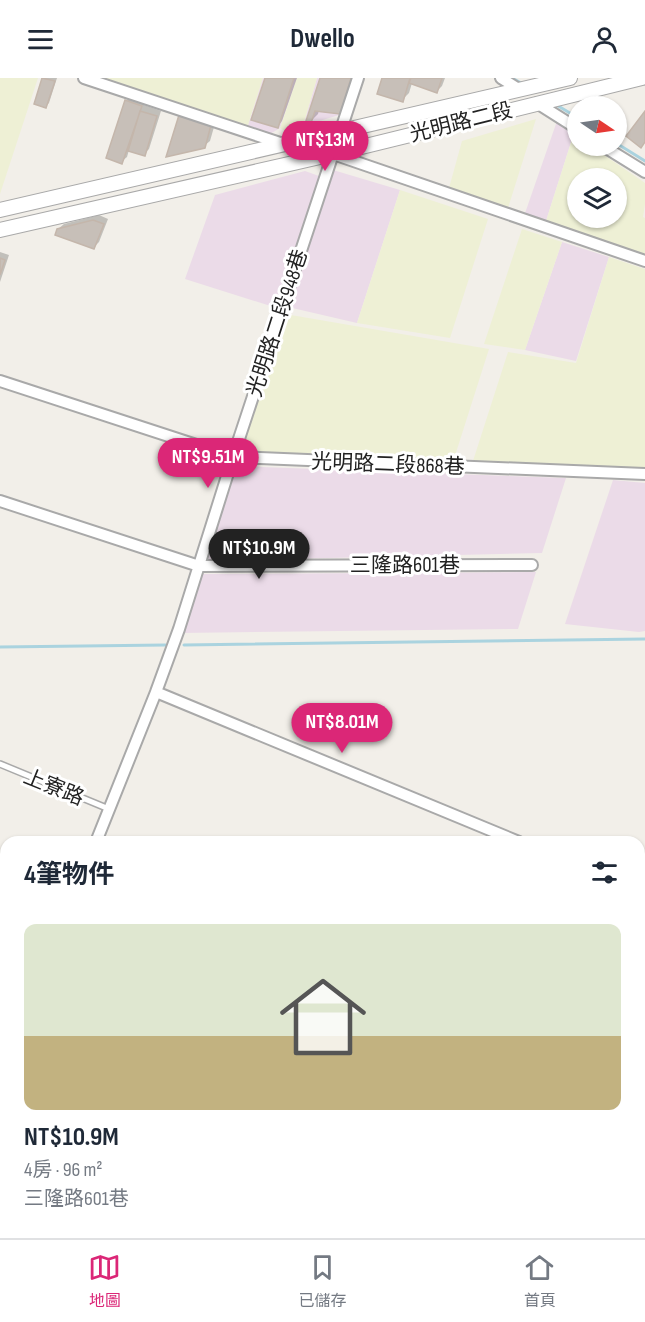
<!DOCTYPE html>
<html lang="zh-TW">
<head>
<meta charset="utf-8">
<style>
  :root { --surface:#fff; --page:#f6f6f7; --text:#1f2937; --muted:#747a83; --line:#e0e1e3; --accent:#db2777 }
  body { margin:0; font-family:"Sofia Sans Condensed","Noto Sans TC",sans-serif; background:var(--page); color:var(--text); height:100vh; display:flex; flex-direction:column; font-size:22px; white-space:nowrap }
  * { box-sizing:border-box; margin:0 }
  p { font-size:20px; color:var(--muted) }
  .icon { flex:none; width:33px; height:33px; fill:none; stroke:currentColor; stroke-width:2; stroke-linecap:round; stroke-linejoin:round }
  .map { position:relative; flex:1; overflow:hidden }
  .sheet { position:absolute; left:0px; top:758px; width:645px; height:404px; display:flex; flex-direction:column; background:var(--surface); border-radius:18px 18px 0 0; box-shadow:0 2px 4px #0004 }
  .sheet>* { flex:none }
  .needle { width:39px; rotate:103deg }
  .fabs { position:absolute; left:567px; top:18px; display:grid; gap:12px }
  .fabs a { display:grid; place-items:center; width:60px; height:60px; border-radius:50%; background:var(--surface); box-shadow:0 2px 4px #0004; font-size:30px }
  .price { position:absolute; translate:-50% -51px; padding:0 14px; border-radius:21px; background:var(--accent); color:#fff; font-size:20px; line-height:39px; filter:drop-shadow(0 2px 3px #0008) }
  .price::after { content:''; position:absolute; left:50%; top:36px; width:18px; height:14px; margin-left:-9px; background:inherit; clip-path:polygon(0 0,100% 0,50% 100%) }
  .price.active { background:#222; color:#fff }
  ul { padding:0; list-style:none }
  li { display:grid; align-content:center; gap:12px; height:318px; padding:0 24px }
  li span { display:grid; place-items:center; height:186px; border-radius:12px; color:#555 }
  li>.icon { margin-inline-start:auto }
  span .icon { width:108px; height:108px; fill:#fffc; stroke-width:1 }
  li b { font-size:26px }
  h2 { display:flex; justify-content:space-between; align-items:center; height:72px; padding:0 24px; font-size:26px }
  header { display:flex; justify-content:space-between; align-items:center; height:78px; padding:0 24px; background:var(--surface); font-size:27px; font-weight:700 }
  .dock { display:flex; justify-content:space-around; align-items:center; height:84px; border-top:2px solid var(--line); background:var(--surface); font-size:16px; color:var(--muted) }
  .dock a { display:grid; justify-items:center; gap:3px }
  .dock .active { color:var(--accent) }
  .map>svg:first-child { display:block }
  .industrial { fill:#ebdbe8 }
  .farmland { fill:#eef0d5; fill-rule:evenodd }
  .shadow { fill:#0003 }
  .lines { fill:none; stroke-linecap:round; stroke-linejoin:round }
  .stream { stroke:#aad3df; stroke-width:3 }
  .building { fill:#c7bfb8; stroke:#c4b6ab; stroke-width:1.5 }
  .service-casing { stroke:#a9a9a9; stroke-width:8 }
  .minor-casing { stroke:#a9a9a9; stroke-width:14 }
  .tertiary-casing { stroke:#a9a9a9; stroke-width:16 }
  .service { stroke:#fff; stroke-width:5 }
  .minor { stroke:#fff; stroke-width:10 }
  .tertiary { stroke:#fff; stroke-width:14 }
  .labels { text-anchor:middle; stroke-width:6; stroke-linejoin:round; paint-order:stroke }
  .street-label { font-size:21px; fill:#222; stroke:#fff }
</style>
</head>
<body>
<header><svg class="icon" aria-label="menu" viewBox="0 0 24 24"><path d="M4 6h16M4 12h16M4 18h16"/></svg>Dwello<svg class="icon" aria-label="person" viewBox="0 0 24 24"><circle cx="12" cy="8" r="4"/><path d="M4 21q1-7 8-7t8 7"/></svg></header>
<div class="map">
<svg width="645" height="1160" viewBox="0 0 645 1160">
  <rect width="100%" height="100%" fill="#f2efe9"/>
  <path class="industrial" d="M263,0H297L280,50L270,56L247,50Z
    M317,0H351L339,37L303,48Z
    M557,43L574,55L546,143L523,141Z
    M333,92L400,112L357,245L288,229Z
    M305,93L319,98L277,230L185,201L215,117Z
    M562,164L609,179L576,283L525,272Z
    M231,388L566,400L542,475L205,483Z
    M613,402L645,405V553L639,554L565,546Z
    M536,494L518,551L180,555L198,496Z"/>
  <path class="farmland" d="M0,0H38L0,116Z
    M99,0H263L247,50Z
    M297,0H317L303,48L285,53L280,50Z
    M536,41L508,130L449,110L462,63Z
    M574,55L577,58L578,68H591L645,105V126L643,139L645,140V178L616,171L546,143ZM578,100H616V140H578Z
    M400,112L488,141L450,260L357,245Z
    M522,151L562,164L525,272L484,266Z
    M609,179L645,191V393L472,386L508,274L576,285Z
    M285,236L489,271L453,384L239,376Z"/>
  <path class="shadow" d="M44,0H57L49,25L46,28L36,25Z
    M267,0H297L282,43L277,49Z
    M322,0H355L346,27L339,34L319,32L318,36L310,44Z
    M384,0H445L442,8L437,13L412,5L409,15L402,22Z
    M132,18L146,23L144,27L161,33L149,71L144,76L129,72L127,79L121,84L127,23Z
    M186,33L216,42L210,63L204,68Z
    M99,137L108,141L99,164L94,169L58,151L64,146Z
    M0,174L9,177L0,204Z"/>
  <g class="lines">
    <path class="stream" d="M512,0L521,5
      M555,26L578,40
      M616,65L645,83
      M184,567L645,561
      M0,569L165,567
      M0,1033L6,1036
      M205,1155L211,1160"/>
  </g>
  <path class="building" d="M42,0L55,3L46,30L34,26Z
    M265,0H294L278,50L251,42Z
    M320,0H351L340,36L315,33L311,45L305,46Z
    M382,0H410L403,24L377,16Z
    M411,0H442L437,15L409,5Z
    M125,22L142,28L122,86L106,80Z
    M140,33L157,38L145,78L128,73Z
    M645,33V64L641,70L626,58Z
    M179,37L211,47L205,70L166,79Z
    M93,142L104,146L94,171L55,157L57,151Z
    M0,180L5,182L0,197Z"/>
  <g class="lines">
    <defs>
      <path id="service" d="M0,686L109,731"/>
      <path id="minor" d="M84,0L283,66
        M501,0L520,12
        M537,25L578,51
        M603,68L645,94
        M333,76L645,183
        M0,303L233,379L645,396
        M0,423L199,488L532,487
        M156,614L519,764
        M96,764L156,614L179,551L233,379L358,0
        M639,812L645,814
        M0,859L6,861"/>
      <path id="tertiary" d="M0,132L570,0
        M0,152L333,76L642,0
        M639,1097L645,1089
        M592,1160L596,1155"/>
    </defs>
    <use href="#service" class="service-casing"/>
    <use href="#minor" class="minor-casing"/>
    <use href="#tertiary" class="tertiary-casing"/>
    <use href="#service" class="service"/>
    <use href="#minor" class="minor"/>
    <use href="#tertiary" class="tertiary"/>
  </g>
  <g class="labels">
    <g class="street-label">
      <text transform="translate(461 44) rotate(-14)" y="7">光明路二段</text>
      <text transform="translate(277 245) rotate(-72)" y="7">光明路二段948巷</text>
      <text transform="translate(388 386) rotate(2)" y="7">光明路二段868巷</text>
      <text x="405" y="494">三隆路601巷</text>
      <text transform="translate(54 709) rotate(22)" y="7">上寮路</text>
    </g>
  </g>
</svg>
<div class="fabs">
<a><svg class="needle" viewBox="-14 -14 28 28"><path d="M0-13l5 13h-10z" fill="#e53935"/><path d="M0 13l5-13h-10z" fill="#747a83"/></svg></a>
<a><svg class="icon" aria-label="layers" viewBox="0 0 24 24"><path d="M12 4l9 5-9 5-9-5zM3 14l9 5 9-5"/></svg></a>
</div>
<b class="price" style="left:325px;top:94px">NT$13M</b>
<b class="price" style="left:208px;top:411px">NT$9.51M</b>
<b class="price active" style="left:259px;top:502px">NT$10.9M</b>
<b class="price" style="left:342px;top:676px">NT$8.01M</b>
<section class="sheet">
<h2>4筆物件<svg class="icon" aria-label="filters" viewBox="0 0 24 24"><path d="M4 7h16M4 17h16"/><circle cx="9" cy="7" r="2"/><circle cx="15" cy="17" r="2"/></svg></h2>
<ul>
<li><span style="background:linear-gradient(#dfe7d0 60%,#c2b280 0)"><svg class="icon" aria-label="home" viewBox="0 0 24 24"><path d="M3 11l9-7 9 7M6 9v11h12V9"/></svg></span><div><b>NT$10.9M</b><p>4房 · 96 m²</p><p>三隆路601巷</p></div></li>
</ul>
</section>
</div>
<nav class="dock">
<a class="active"><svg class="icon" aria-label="map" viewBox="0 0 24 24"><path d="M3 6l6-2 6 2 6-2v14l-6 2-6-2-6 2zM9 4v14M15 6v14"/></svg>地圖</a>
<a><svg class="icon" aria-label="saved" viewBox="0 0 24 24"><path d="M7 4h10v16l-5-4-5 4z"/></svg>已儲存</a>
<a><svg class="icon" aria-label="home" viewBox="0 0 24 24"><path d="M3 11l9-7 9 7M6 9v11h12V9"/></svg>首頁</a>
</nav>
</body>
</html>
